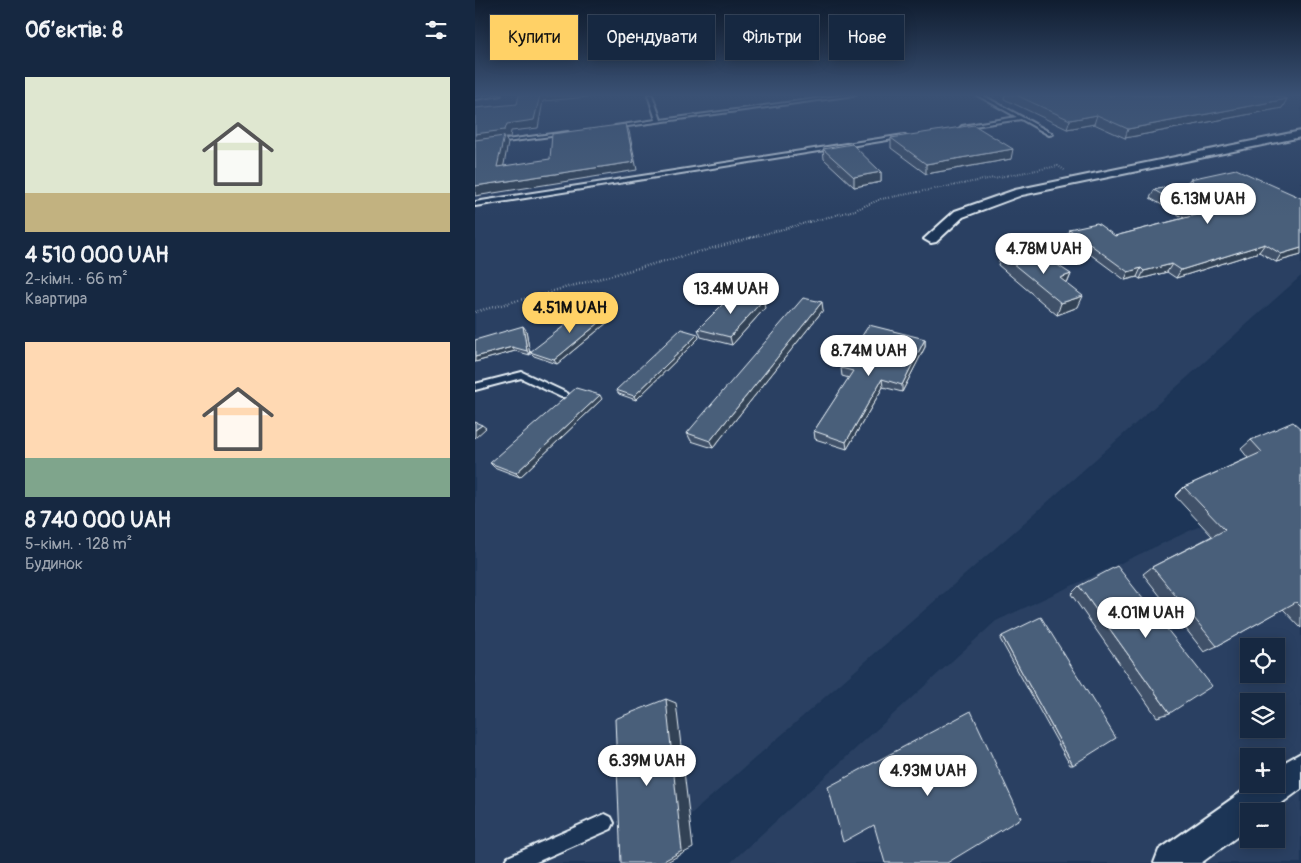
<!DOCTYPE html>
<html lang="uk">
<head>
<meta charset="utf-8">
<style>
  :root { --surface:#162841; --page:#1f3048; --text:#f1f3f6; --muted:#9ea6b1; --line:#35445a; --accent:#ffd166 }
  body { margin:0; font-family:Pangolin,sans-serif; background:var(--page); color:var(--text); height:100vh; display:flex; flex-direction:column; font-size:19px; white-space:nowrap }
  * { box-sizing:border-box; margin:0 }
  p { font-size:16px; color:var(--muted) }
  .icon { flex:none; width:28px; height:28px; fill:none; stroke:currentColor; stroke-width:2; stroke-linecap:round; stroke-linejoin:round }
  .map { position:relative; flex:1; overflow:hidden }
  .drawer { display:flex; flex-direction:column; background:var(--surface); width:475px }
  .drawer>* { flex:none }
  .hud { position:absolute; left:15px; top:15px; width:475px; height:45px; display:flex; gap:10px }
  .controls { position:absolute; left:765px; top:638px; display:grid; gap:10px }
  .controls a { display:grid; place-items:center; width:45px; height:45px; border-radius:0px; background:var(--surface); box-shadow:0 2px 12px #0003,0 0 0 1px var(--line); font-size:25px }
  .price { position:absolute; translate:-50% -42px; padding:0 11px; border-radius:18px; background:#fff; color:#222; font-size:16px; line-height:32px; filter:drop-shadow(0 1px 2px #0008) }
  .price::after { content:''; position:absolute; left:50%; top:30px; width:15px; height:11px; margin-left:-8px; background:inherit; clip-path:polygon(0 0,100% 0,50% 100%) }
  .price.active { background:var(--accent); color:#111 }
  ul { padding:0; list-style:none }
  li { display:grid; align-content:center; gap:10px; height:265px; padding:0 25px }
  li span { display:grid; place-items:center; height:155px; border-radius:0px; color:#555 }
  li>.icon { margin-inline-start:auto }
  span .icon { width:90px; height:90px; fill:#fffc; stroke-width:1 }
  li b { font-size:21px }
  h2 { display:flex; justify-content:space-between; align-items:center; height:60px; padding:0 25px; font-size:21px }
  .pill { padding:0 18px; border-radius:0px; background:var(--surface); box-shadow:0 2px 12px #0003,0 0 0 1px var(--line); font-size:18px; line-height:45px }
  .pill.active { background:var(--accent); color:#111 }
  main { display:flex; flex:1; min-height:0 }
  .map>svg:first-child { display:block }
  .built { fill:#2a4162; fill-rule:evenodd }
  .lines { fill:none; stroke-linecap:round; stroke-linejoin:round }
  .service-casing { stroke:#e8f1f8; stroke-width:4 }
  .minor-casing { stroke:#e8f1f8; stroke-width:4 }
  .path-far1 { stroke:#e8f1f8; stroke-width:2; stroke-dasharray:0.5 2; stroke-linecap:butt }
  .path { stroke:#e8f1f8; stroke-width:2.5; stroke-dasharray:0.5 2.5; stroke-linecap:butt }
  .service { fill:#1d3557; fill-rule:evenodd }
  .minor { fill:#1d3557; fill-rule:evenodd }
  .wall { fill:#3f5169; stroke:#e8f1f8 }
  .shaded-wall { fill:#334255; stroke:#e8f1f8 }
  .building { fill:#495e7a; stroke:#e8f1f8 }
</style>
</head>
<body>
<main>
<section class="drawer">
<h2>Об’єктів: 8<svg class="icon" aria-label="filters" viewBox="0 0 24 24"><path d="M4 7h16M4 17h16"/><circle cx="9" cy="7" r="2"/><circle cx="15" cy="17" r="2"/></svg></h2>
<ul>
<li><span style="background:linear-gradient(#dfe7d0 75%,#c2b280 0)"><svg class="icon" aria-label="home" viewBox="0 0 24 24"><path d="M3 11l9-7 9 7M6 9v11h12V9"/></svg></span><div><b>4 510 000 UAH</b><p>2-кімн. · 66 m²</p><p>Квартира</p></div></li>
<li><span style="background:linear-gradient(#ffd9b3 75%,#7fa58c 0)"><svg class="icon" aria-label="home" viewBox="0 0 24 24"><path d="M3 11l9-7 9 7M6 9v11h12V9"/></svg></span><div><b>8 740 000 UAH</b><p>5-кімн. · 128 m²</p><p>Будинок</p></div></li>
</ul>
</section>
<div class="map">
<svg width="826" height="863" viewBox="0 0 826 863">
  <rect width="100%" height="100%" fill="#1d3557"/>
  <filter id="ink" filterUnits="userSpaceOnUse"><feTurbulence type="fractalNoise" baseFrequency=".02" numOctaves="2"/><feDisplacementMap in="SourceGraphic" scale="10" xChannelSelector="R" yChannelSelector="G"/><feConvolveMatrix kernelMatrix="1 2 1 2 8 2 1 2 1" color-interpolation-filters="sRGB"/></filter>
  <g filter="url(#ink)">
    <path class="built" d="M0,95H826V276L541,530L160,863H0Z
      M826,479V863H255L521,621ZM774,646H801V674H774ZM774,701H801V729H774ZM774,756H801V784H774ZM774,811H801V839H774Z"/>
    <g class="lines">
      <defs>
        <path id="service" d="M15,95H26L0,99V97Z
          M173,95H177L186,120L370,95H380L138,128L140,126L181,120Z
          M502,95H507L578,134L574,135L546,119L485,128L487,126L542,117Z
          M93,132L91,134L0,146V144Z
          M429,135L431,137L0,206V202Z
          M47,372L92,393L94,395L92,397H86L46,378L0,390V384Z
          M130,814L136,817L139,823L136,829L59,863H30L33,857Z"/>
        <path id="minor" d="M826,131V137L547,195L488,217L461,242L456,243L449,239L480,211L540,190Z
          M826,753V789L796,811H774V828L726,863H679L684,850L778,784H801V767Z"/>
      </defs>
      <use href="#service" class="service-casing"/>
      <use href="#minor" class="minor-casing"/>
      <path class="path-far1" d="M274,238L380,210L406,199L583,166L591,171"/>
      <path class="path" d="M0,312L279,237"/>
      <use href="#service" class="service"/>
      <use href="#minor" class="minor"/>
    </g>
    <path class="wall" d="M530,95H797L812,99L807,108L650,138L619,124L592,129L529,99Z
      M416,138L536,159L451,174L416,148Z
      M348,149L406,172V182L379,187L349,159Z
      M715,179L826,255L801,262L784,252L701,278L692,272L665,279L662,277L650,280L592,237L594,229L640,236L709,218L675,198L679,190L713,182Z
      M526,254L569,264L596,274L592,284L603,307L582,315L523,265Z
      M290,308L257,345L226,337L223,329Z
      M348,310L238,448L216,441L212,433Z
      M139,317L82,364L59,356L55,352Z
      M51,330L55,355L40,351L0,362Z
      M224,338L161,400L144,394L141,390Z
      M450,339V347L427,392L408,387L372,449L340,439L339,431L374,378L367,376L366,368Z
      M127,399L45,477L19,467L15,463Z
      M826,429V628L808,609L742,646L729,652L668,574L677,567L737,536L700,496L709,487L773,458L766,449L776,440Z
      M604,586L695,713L682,717L596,594Z
      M527,636L598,765H595L525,639Z"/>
    <path class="shaded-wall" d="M65,95L126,96L68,101L63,128L36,131L35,138H30L33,143L27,175L0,143V134L32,124Z
      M812,99L807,108L650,138L653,129Z
      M622,115L619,124L592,129L595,120Z
      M151,124L154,131L162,170L0,196V186L159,162Z
      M538,149L536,159L451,174V164Z
      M406,172V182L379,187V177Z
      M790,244L784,252L701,278L706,270Z
      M826,248V255L801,262L806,254Z
      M697,264L692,272L665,279L669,271Z
      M666,268L662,277L650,280L653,272Z
      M596,274L591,286L585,278Z
      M608,296L603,307L582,315L586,303Z
      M288,300L290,308L257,345L255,337Z
      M347,302L348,310L238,448L235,441Z
      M136,313L139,317L82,364L79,360Z
      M48,326L51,330L55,355L52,351Z
      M223,334L224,338L161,400L159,396Z
      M450,339V347L427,392V385Z
      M37,347L40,351L0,362V357Z
      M407,379L408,387L372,449L371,442Z
      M125,395L127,399L45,477L41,473Z
      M7,425L11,428L0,438V430Z
      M191,699L201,703L218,848L190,863H185Z"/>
    <path class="building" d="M44,95H65L59,120L32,124L30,130L0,134V108L42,104Z
      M541,95H797L812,99L653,129L622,115L595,120Z
      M151,124L159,162L0,186V140L29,136L22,167L75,159L77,134Z
      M499,125L538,149L451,164L416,138Z
      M377,144L406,172L379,177L348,149Z
      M761,169L826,198V248L806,254L790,244L706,270L697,264L669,271L666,268L653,272L594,229L622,223L640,236L721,215L679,190L718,181L715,179Z
      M547,248L569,264L578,262L596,274L585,278L608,296L586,303L526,254Z
      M259,293L288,300L255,337L223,329Z
      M328,298L347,302L235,441L212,433Z
      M114,307L136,313L79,360L55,352Z
      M394,325L450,339L427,385L407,379L371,442L339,431L378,371L366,368Z
      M48,326L52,351L37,347L0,357V340Z
      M206,329L223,334L159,396L141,390Z
      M101,388L125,395L41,473L15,463Z
      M0,422L7,425L0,430Z
      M818,422L826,429V607L821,602L742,646L677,567L750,530L709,487L787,452L776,440Z
      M642,566L737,686L695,713L604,586Z
      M566,617L641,738L598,765L527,636Z
      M191,699L207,851L185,863H146L140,719Z
      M496,711L546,818L472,863H410L399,825L368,842L353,787Z"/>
  </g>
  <linearGradient id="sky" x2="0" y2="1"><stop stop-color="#101d30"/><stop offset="0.44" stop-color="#3a5174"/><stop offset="1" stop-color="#3a5174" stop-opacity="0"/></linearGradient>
  <rect width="826" height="216" fill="url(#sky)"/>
</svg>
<div class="controls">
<a><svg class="icon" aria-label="locate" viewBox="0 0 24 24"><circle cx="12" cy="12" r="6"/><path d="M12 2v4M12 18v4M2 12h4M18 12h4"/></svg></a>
<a><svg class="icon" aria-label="layers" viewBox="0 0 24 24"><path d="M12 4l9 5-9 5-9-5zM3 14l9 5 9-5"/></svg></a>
<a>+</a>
<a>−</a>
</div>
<b class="price" style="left:733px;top:225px">6.13M UAH</b>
<b class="price" style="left:569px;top:275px">4.78M UAH</b>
<b class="price" style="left:256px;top:315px">13.4M UAH</b>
<b class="price active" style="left:95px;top:334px">4.51M UAH</b>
<b class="price" style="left:394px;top:377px">8.74M UAH</b>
<b class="price" style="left:671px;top:639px">4.01M UAH</b>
<b class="price" style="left:172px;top:787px">6.39M UAH</b>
<b class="price" style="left:453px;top:797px">4.93M UAH</b>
<div class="hud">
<a class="pill active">Купити</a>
<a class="pill">Орендувати</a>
<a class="pill">Фільтри</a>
<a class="pill">Нове</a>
</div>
</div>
</main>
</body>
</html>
